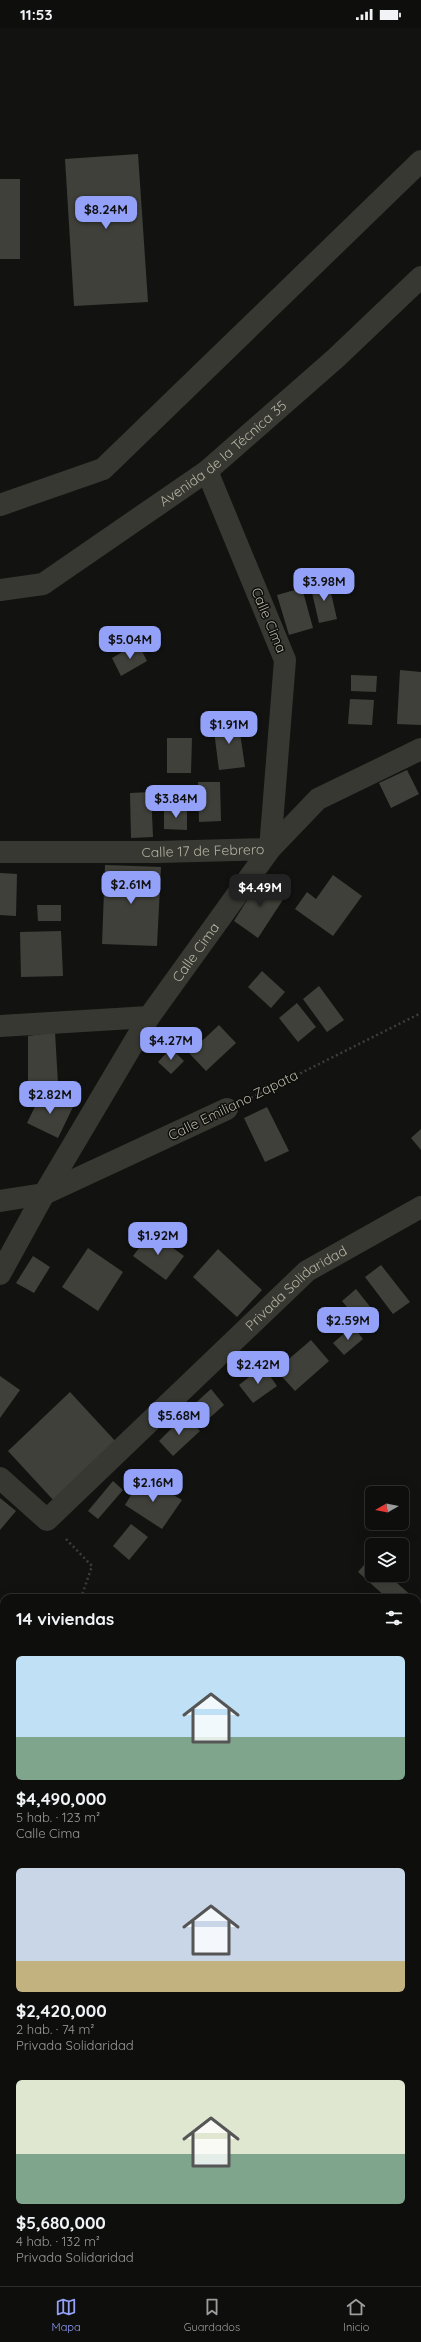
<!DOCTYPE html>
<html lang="es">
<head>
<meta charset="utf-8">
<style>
  :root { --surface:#0e0e0d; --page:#1c1c1b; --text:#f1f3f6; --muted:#9b9c9d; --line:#2e2e2e; --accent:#93a1f8 }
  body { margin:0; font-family:Quicksand,sans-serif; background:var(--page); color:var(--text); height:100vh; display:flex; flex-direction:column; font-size:15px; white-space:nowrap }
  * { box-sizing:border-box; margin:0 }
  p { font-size:13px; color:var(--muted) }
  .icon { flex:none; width:22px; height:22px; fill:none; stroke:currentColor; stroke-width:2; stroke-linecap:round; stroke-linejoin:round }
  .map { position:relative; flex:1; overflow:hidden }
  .panel { position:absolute; left:0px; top:1566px; width:421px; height:692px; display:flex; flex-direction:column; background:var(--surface); border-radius:12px 12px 0 0; box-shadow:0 4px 16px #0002,0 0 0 1px var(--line) }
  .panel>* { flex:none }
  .needle { width:26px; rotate:261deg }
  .controls { position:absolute; left:365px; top:1458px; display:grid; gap:8px }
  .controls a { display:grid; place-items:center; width:44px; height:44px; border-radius:6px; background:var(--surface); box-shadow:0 4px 16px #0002,0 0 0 1px var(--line); font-size:20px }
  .price { position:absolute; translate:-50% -34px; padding:0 9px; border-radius:8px; background:var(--accent); color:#111; font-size:13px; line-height:26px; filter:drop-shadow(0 1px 2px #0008) }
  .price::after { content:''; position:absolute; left:50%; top:24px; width:12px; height:9px; margin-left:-6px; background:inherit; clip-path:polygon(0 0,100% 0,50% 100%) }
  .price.active { background:#222; color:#fff }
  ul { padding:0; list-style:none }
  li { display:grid; align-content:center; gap:8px; height:212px; padding:0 16px }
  li span { display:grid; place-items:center; height:124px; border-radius:6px; color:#555 }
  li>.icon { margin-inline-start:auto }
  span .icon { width:72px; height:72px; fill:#fffc; stroke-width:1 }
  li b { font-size:17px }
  h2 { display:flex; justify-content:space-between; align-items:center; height:48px; padding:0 16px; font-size:17px }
  .status { display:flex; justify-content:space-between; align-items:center; height:28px; padding:0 20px; background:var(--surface); direction:ltr }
  .status svg { height:11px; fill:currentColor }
  .menu { display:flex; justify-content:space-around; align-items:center; height:56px; border-top:1px solid var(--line); background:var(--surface); font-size:11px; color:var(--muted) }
  .menu a { display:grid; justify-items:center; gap:2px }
  .menu .active { color:var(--accent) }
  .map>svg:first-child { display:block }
  .building { fill:#40403a }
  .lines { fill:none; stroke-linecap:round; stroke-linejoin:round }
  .path { stroke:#3f3e38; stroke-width:2.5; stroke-dasharray:2 3; stroke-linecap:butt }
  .minor { stroke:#373832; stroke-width:22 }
  .tertiary { stroke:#373832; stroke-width:22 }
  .labels { text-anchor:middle; stroke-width:3; stroke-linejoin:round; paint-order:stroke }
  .street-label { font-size:14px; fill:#b4b2a1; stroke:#0d0e0c }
</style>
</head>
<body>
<div class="status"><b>11:53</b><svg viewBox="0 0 49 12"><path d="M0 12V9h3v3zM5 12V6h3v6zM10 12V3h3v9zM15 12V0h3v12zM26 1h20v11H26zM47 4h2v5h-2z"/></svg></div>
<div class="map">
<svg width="421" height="2258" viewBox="0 0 421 2258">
  <rect width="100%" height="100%" fill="#121311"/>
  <path class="building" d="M138,126L148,274L74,278L65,131Z
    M0,151H20V231H0Z
    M328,552L337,591L319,595L310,556Z
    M302,560L313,600L289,607L277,567Z
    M138,615L147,633L121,648L112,630Z
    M400,642L421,644V697L397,696Z
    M351,647L377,648L376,664L351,663Z
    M350,671L374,672L372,697L348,696Z
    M238,691L245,739L219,742L213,695Z
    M167,710H192L191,745H167Z
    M407,742L419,766L391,780L379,755Z
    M198,754H220L221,793L199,794Z
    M151,764L153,809L131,810L130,765Z
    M164,780H187V802L164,801Z
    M105,837L161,839L157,918L102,916Z
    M0,845L17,846L16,888L0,887Z
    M333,847L362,868L333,908L295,881L307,864L316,871Z
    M261,850L286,867L258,910L234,893Z
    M37,877H61V893H38Z
    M61,903L63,948L21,949L20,904Z
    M262,943L285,964L271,980L248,959Z
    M319,958L344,992L327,1004L303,971Z
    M297,975L316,999L298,1014L279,990Z
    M219,997L236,1015L206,1043L189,1025Z
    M55,1004L58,1056L28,1057V1008Z
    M171,1020L184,1033L171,1046L158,1034Z
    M42,1064L73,1079L58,1110L27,1095Z
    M267,1079L289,1123L265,1134L244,1090Z
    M421,1101V1122L411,1110Z
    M151,1204L184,1228L166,1252L133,1228Z
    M88,1220L123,1244L98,1283L62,1259Z
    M218,1221L262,1262L237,1289L193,1249Z
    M33,1228L50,1239L34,1265L16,1255Z
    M381,1237L410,1274L393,1286L365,1249Z
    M356,1261L379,1290L365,1301L342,1273Z
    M353,1298L363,1311L344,1327L333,1315Z
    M311,1312L329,1333L295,1363L276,1342Z
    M263,1338L277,1358L253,1375L239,1357Z
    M0,1348L20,1362L0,1390Z
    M211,1361L224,1377L205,1394L191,1379Z
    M70,1364L118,1416L55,1474L8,1423Z
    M185,1387L200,1403L173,1428L159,1413Z
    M142,1449L182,1472L162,1501L125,1477Z
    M113,1453L123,1462L98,1491L88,1483Z
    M0,1470L16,1483L0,1502Z
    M131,1496L148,1509L129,1532L113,1518Z
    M369,1531L372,1533V1547H388L414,1570H387L358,1544Z
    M417,1573L421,1577L417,1583Z
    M4,1581V1611L0,1608V1586Z
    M421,1950V2005L417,2003V1959Z
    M417,2096L421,2097V2125L417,2124Z
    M0,2242L4,2245V2250L0,2255Z
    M16,2254H22L26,2258H12Z
    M282,2254H324L323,2258H281Z"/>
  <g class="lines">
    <path class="path" d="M251,1070L421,985
      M66,1511L92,1538L81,1570
      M0,1891L4,1889"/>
    <g class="minor">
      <path id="s1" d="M0,562L43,556L207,443L336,330L421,249"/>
      <path id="s2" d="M0,824H158L270,821L318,771L421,721"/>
      <path d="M0,998L149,989"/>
      <path d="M0,1173L44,1166L227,1081"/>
      <path id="s3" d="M0,1246L44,1166L149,989L270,821L285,632L207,443"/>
      <path id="s4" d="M0,1450L47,1492L307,1243L421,1179"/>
      <path d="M417,1883L421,1885"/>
      <path d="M417,1935L421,1928"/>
      <path d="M417,2157L421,2158"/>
    </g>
    <path class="tertiary" d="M0,477L103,441L421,133"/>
  </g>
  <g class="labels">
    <g class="street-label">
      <text dy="5" stroke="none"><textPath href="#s1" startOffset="266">Avenida de la Técnica 35</textPath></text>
      <text transform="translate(269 592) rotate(67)" y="5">Calle Cima</text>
      <text dy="5" stroke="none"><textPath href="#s2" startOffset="203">Calle 17 de Febrero</textPath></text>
      <text dy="5" stroke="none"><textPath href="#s3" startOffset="377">Calle Cima</textPath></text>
      <text transform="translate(233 1077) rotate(-26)" y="5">Calle Emiliano Zapata</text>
      <text dy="5" stroke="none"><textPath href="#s4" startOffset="404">Privada Solidaridad</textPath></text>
    </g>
  </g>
</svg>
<div class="controls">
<a><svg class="needle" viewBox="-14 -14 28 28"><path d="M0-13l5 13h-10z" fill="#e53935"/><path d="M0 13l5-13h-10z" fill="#9b9c9d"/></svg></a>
<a><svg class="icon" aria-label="layers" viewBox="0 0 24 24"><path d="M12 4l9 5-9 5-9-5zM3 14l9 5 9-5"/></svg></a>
</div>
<b class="price" style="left:106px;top:202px">$8.24M</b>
<b class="price" style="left:324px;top:574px">$3.98M</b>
<b class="price" style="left:130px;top:632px">$5.04M</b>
<b class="price" style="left:229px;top:717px">$1.91M</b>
<b class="price" style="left:176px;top:791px">$3.84M</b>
<b class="price" style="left:131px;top:877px">$2.61M</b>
<b class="price active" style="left:260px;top:880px">$4.49M</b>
<b class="price" style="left:171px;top:1033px">$4.27M</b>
<b class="price" style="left:50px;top:1087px">$2.82M</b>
<b class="price" style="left:158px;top:1228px">$1.92M</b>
<b class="price" style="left:348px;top:1313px">$2.59M</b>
<b class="price" style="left:258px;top:1357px">$2.42M</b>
<b class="price" style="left:179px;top:1408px">$5.68M</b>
<b class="price" style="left:153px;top:1475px">$2.16M</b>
<section class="panel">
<h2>14 viviendas<svg class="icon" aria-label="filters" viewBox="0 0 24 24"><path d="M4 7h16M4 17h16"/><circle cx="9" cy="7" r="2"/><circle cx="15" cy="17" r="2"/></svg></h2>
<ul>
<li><span style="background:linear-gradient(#bfe0f5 65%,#7fa58c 0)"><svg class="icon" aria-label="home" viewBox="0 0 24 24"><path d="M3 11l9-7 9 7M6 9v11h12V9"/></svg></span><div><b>$4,490,000</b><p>5 hab. · 123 m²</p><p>Calle Cima</p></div></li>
<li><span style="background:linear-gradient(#c9d6e8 75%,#c2b280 0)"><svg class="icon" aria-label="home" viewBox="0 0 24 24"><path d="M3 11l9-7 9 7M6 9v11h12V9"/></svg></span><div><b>$2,420,000</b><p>2 hab. · 74 m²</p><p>Privada Solidaridad</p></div></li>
<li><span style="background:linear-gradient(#dfe7d0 60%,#7fa58c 0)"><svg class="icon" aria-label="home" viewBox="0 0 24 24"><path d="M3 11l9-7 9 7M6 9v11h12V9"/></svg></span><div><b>$5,680,000</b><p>4 hab. · 132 m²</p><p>Privada Solidaridad</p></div></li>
</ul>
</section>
</div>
<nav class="menu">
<a class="active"><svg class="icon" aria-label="map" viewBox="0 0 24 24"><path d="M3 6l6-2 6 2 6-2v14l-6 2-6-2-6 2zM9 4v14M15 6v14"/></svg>Mapa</a>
<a><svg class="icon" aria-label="saved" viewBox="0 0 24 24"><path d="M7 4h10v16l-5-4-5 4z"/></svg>Guardados</a>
<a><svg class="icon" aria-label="home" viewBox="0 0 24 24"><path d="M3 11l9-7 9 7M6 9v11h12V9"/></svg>Inicio</a>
</nav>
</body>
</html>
